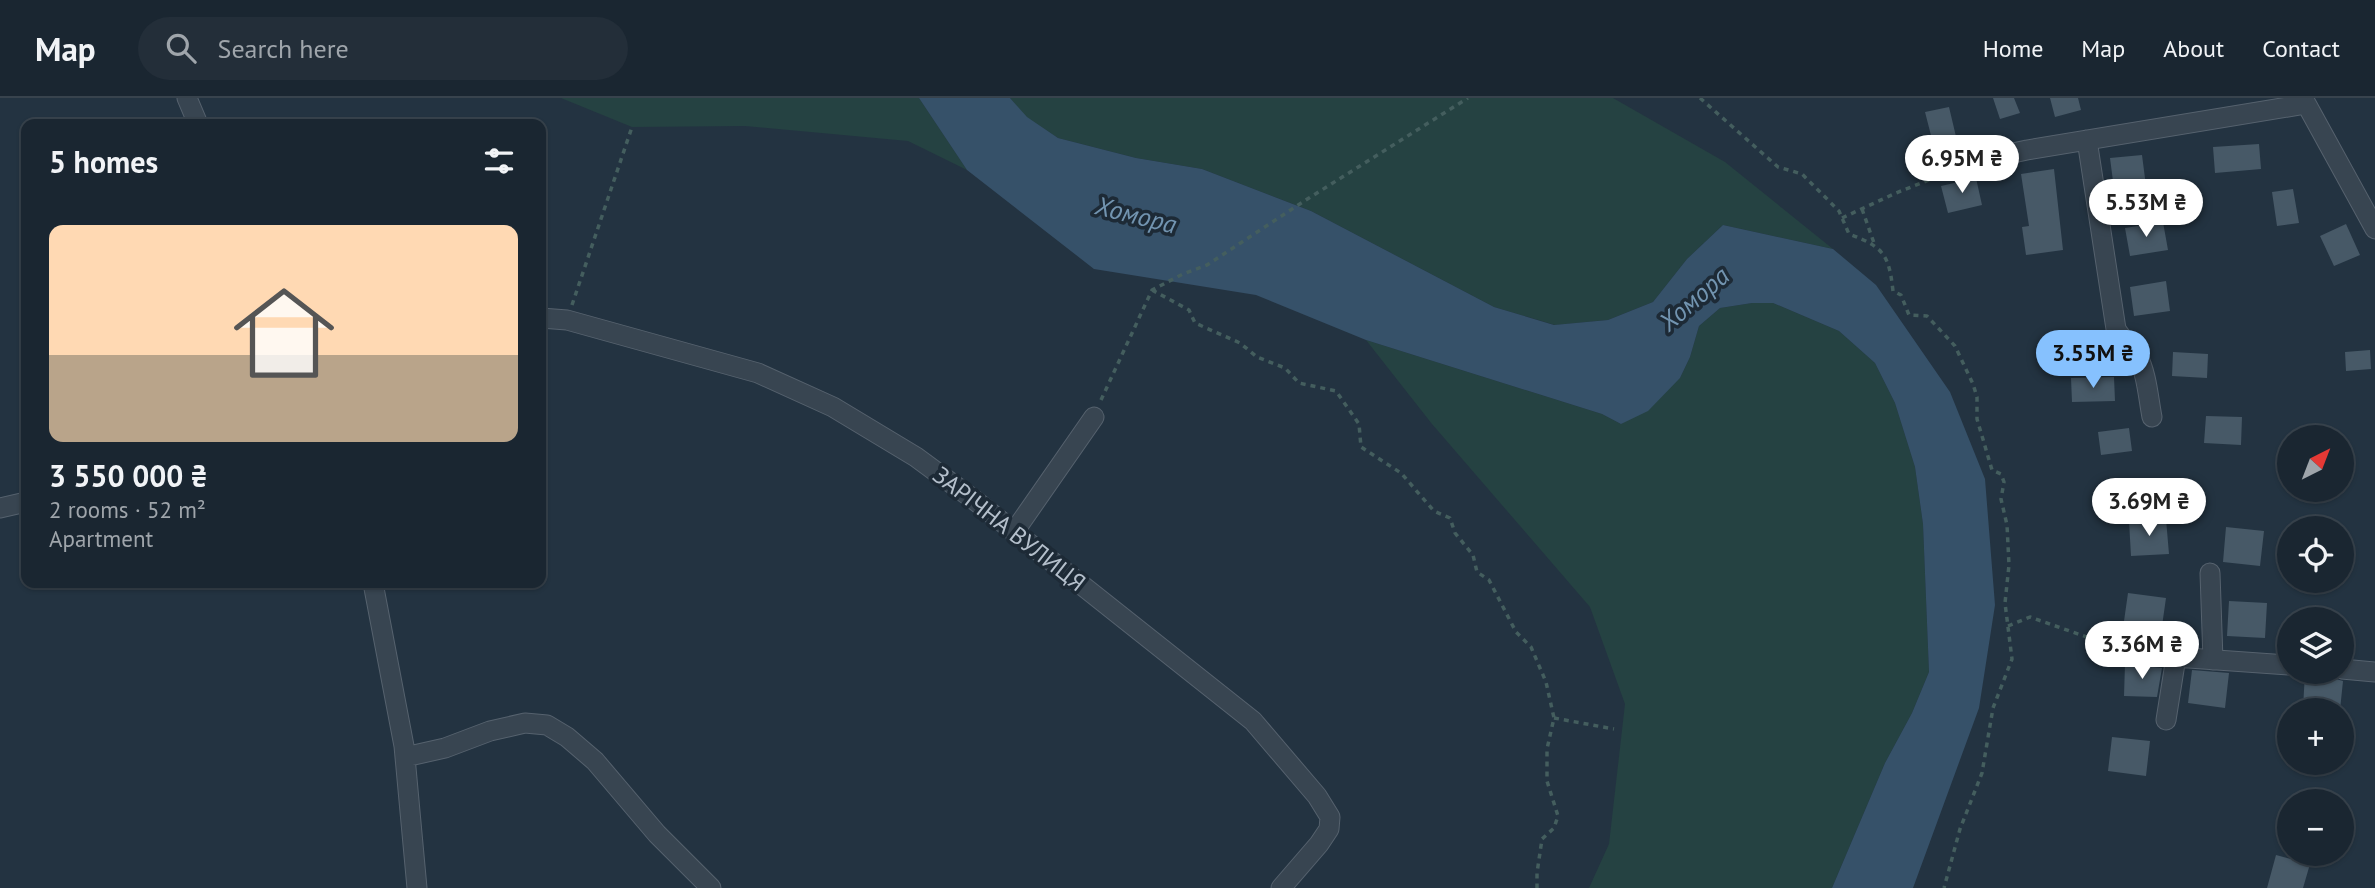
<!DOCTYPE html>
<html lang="en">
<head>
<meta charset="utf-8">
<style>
  :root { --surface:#1a2631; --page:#232e39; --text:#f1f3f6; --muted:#9fa5ab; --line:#38434d; --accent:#86c1fe }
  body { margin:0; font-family:"PT Sans",sans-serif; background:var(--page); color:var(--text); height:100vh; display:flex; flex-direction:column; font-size:26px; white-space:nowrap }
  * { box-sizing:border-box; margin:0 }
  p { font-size:23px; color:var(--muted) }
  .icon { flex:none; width:38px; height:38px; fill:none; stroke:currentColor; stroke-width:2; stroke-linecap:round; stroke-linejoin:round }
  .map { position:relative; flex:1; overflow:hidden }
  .panel { position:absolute; left:21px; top:21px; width:525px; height:469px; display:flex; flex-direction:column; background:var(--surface); border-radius:14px; box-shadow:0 2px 5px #0004,0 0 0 2px var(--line) }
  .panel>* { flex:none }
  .needle { width:46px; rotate:42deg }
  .buttons { position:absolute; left:2277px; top:327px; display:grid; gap:14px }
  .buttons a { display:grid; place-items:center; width:77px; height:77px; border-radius:50%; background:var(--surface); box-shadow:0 2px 5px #0004,0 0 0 2px var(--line); font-size:35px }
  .price { position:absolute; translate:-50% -60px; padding:0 16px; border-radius:24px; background:#fff; color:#222; font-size:23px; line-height:46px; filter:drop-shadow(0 2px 4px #0008) }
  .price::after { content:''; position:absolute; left:50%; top:42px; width:21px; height:16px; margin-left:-10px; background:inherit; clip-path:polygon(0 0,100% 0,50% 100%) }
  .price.on { background:var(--accent); color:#111 }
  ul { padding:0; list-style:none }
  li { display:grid; align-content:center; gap:14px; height:371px; padding:0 28px }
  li+li { border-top:2px solid var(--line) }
  li span { display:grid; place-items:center; height:217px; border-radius:14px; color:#555 }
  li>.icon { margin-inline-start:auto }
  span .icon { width:126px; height:126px; fill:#fffc; stroke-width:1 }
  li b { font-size:30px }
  h2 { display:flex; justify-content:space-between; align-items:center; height:84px; padding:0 28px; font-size:30px }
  header { display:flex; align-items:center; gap:42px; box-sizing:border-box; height:98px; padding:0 35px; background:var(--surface); border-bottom:2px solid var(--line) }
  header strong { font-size:33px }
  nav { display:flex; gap:38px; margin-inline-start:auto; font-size:24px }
  .search { width:490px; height:63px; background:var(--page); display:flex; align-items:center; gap:18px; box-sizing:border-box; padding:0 24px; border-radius:38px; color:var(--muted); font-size:26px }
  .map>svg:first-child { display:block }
  .green { fill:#254242 }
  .water { fill:#365169 }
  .building { fill:#475967 }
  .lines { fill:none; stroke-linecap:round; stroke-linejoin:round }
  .minor-casing { stroke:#56626e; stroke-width:21 }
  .path { stroke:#445e5e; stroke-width:3.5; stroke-dasharray:5 5; stroke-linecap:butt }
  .minor { stroke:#384551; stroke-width:19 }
  .labels { text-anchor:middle; stroke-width:7; stroke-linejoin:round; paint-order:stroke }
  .street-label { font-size:24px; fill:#b4bfcb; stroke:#1d2a36 }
  .water-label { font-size:26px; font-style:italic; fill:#7294b0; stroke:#1d2a36 }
</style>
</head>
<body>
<header>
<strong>Map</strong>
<div class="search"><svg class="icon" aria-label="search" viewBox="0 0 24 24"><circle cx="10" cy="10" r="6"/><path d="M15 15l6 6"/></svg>Search here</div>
<nav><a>Home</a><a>Map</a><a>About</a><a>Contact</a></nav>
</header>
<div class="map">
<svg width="2375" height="790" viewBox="0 0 2375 790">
  <rect width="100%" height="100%" fill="#233341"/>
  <path class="green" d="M561,0H919L967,72L908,43L745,28L632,29Z
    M1010,0H1613L1725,64L1833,151L1723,127L1687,161L1653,204L1608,222L1555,227L1494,209L1311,113L1202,71L1136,60L1058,40L1026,19Z
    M1752,205H1773L1839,233L1875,265L1895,305L1915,369L1923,426L1929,574L1912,615L1885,665L1832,790H1589L1609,746L1625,606L1590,509L1432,326L1366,242L1602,316L1621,326L1680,280L1690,259L1699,228L1720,210Z"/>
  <path class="water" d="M919,0H1010L1027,19L1058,40L1136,60L1202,71L1311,113L1494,209L1554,227L1608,222L1653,204L1687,161L1723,127L1833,151L1876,187L1950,294L1985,381L1995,507L1979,610L1913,790H1832L1885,665L1912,615L1929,574L1923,426L1915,369L1895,305L1875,265L1839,233L1773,205H1752L1720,210L1699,228L1690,259L1680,280L1648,313L1621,326L1602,316L1366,242L1256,197L1094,171L967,72Z"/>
  <path class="building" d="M1993,0H2014L2020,15L2000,21Z
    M2050,0H2078L2081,12L2055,19Z
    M1949,9L1958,47L1935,53L1925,14Z
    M2259,46L2261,71L2215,75L2213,49Z
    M2142,57L2146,88L2114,91L2110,60Z
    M2054,71L2063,152L2026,157L2022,129L2029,128L2021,76Z
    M1976,80L1982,107L1948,115L1941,88Z
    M2293,91L2299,125L2277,128L2272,94Z
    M2163,124L2168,152L2130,158L2125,130Z
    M2346,126L2360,157L2334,168L2320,138Z
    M2166,183L2170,213L2134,218L2130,189Z
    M2370,252L2371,271L2346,273L2345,254Z
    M2173,254L2208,256L2207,280L2172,278Z
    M2114,279L2115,303L2072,304L2071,280Z
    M2206,318L2242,319L2241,347L2204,345Z
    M2129,330L2132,353L2101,357L2098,334Z
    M2166,421L2169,456L2131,458L2129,423Z
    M2226,429L2264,433L2260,468L2223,464Z
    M2128,495L2166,500L2161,535L2123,530Z
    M2229,503L2267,505L2265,540L2227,538Z
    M2125,566L2162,570L2157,599L2124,598Z
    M2192,572L2229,575L2225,610L2188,605Z
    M2305,575L2331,577L2336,581L2343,583L2340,612L2303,610Z
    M2112,639L2150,643L2146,678L2108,673Z
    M2276,757L2310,766L2303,790H2267Z"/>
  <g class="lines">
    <defs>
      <path id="minor" d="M187,0L198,26
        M2303,0L2375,131
        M2087,42L2116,231C2122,242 2131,247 2137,257C2147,276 2148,298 2152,319
        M1975,63L2027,52L2306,6
        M541,220L567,222L758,275L833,309L916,359L977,404L1253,623L1317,698L1330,719L1329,731L1319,746L1281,790
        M0,410L26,404
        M1014,434L1094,319
        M2210,475L2213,562
        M373,485L404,648L417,790
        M2132,556L2289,567
        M2342,571L2375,574
        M2166,622L2176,559
        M405,659L445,650L490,633L525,625L547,627L567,639L595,663L657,736L711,790"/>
    </defs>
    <use href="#minor" class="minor-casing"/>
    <path class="path" d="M1700,0L1778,69L1802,76L1839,113L1849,136C1884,149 1889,157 1893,193L1901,197L1909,217L1927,218L1955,248L1973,286L1977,299V321L1992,372L2001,376L2004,384L2001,401L2007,427L2009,467L2005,505L2012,561L1993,610L1982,675L1960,731L1944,790
      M1862,111L1874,145
      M1842,120L1896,95L1959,70
      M1152,192L1189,212L1195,225L1240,245L1257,259L1285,270L1299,285L1336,293L1359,326L1361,349L1401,375L1434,413L1450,420L1455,435L1473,457L1477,474L1489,482L1516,534L1531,549L1546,584L1554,620L1547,651V683L1558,718L1554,730L1542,741L1537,775V790
      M572,207L632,29
      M1101,302L1152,192L1183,176L1207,167L1309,100L1468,0
      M2008,528L2030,519L2115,549
      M1554,620L1614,631"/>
    <use href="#minor" class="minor"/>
  </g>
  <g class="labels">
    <g class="street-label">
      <text transform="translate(1009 431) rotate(38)" y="8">ЗАРІЧНА ВУЛИЦЯ</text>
    </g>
    <g class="water-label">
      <text transform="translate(1136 117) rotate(14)" y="9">Хомора</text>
      <text transform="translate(1694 201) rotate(-41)" y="9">Хомора</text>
    </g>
  </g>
</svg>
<div class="buttons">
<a><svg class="needle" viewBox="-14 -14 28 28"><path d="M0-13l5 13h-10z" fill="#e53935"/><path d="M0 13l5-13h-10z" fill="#9fa5ab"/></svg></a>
<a><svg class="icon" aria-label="locate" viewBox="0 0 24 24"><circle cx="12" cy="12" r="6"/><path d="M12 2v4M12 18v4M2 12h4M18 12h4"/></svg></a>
<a><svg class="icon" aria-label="layers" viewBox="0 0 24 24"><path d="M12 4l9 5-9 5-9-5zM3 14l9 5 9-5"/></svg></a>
<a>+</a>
<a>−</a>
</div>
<b class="price" style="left:1962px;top:97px">6.95M ₴</b>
<b class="price" style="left:2146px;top:141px">5.53M ₴</b>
<b class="price on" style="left:2093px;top:292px">3.55M ₴</b>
<b class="price" style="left:2149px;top:440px">3.69M ₴</b>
<b class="price" style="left:2142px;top:583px">3.36M ₴</b>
<section class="panel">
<h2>5 homes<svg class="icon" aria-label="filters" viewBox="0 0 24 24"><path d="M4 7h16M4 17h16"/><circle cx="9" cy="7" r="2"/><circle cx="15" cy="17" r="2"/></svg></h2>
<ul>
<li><span style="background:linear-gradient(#ffd9b3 60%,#b9a48a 0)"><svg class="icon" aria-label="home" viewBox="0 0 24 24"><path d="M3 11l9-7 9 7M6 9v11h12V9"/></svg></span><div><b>3 550 000 ₴</b><p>2 rooms · 52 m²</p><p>Apartment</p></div></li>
</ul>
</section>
</div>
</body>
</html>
